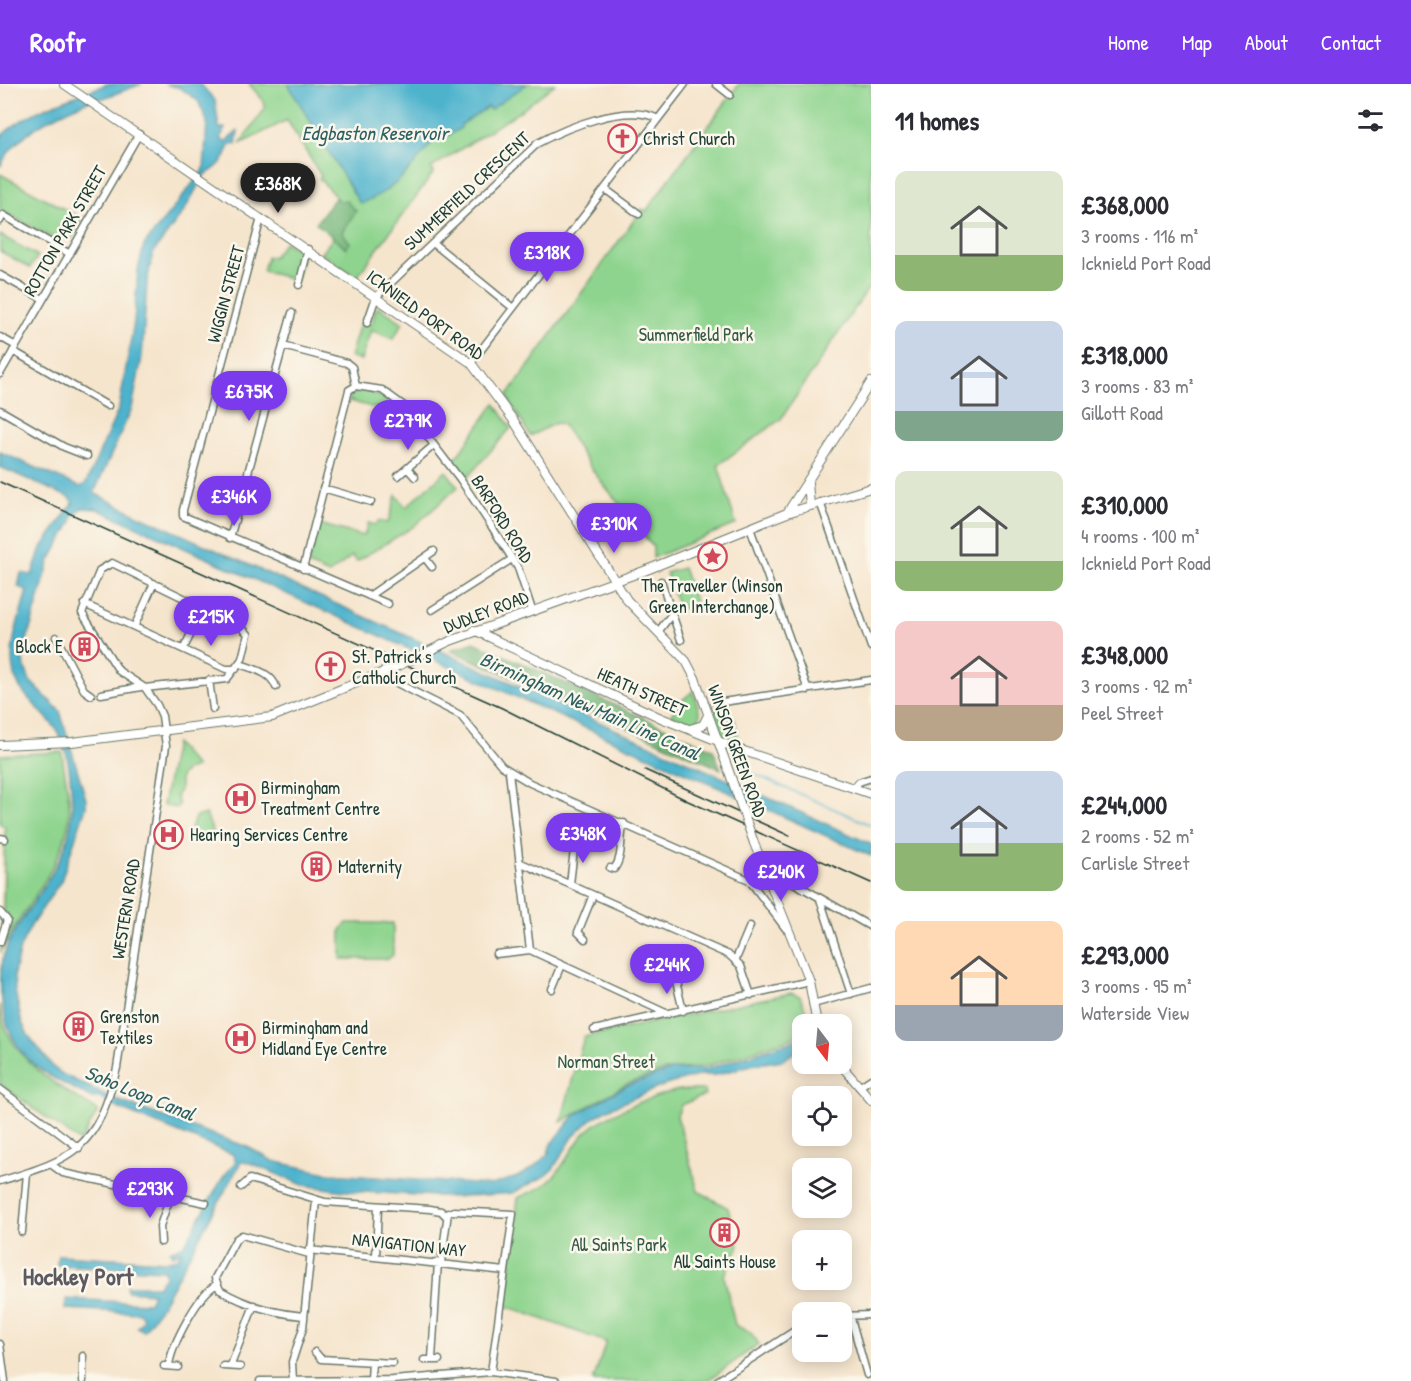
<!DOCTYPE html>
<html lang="en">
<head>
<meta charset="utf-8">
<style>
  :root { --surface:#fff; --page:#f7f7f7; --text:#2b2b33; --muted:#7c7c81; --accent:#7c3aed }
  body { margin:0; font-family:"Patrick Hand",sans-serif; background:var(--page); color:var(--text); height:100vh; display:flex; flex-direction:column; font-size:22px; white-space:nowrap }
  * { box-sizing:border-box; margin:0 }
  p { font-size:20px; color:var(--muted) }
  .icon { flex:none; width:33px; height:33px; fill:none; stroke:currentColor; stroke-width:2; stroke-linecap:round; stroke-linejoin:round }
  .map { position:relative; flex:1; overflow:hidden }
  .panel { display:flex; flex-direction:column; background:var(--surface); width:540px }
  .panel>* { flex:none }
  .needle { width:39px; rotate:164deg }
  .buttons { position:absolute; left:792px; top:930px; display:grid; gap:12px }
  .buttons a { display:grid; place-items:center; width:60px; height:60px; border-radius:12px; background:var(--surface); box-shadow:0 3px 15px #0003; font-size:30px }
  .price { position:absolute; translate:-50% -51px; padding:0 14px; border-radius:21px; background:var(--accent); color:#fff; font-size:20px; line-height:39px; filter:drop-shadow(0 2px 3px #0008) }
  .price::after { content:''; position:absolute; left:50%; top:36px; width:18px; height:14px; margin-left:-9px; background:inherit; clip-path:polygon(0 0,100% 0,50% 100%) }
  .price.selected { background:#222; color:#fff }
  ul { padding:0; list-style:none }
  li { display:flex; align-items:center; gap:18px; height:150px; padding:0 24px }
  li span { display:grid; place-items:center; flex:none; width:168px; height:120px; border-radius:12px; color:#555 }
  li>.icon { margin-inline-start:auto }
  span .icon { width:72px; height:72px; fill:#fffc; stroke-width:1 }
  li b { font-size:26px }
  h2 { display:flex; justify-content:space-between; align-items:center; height:72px; padding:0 24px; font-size:26px }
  header { display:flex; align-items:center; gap:36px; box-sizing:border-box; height:84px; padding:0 30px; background:var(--accent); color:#fff }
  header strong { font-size:28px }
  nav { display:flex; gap:33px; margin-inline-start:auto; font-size:21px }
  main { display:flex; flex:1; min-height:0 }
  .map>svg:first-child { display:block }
  .green { fill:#8ed48e; stroke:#568861; stroke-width:1.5 }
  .forest { fill:#72b679; stroke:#487a56; stroke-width:1.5 }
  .water { fill:#4eb3cd; stroke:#367880; stroke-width:1.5 }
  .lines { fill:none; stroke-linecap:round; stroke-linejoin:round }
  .stream { stroke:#4eb3cd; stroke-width:1.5 }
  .minor-casing { stroke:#6a786a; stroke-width:9 }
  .major-casing { stroke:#6a786a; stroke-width:10 }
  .minor { stroke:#fff; stroke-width:6 }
  .major { stroke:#fff; stroke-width:8 }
  .rail { stroke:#1f3d34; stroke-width:1.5 }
  .major-bridge-casing { stroke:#6a786a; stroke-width:10; stroke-linecap:butt }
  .major-bridge { stroke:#fff; stroke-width:8 }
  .labels { text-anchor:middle; stroke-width:5; stroke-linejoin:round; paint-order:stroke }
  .poi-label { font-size:18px; fill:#1f3d34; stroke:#fbf7ec; text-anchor:start }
  .street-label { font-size:18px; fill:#1f3d34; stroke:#fbf7ec }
  .park-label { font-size:18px; fill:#355b46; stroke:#fbf7ec }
  .water-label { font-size:20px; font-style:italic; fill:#2d6062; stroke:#fbf7ec }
  .district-label { font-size:24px; font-weight:bold; fill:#5d5960; stroke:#fbf7ec }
</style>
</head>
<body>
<header>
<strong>Roofr</strong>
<nav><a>Home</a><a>Map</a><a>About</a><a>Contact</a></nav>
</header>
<main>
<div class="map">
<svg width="871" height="1297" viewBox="0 0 871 1297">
  <rect width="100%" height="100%" fill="#fbf7ec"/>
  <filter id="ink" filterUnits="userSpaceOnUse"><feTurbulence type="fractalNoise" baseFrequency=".0167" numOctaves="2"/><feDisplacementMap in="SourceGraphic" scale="12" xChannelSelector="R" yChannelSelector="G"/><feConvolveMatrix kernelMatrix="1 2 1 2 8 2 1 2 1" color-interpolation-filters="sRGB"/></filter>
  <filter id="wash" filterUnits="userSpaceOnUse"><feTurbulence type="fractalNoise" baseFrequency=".008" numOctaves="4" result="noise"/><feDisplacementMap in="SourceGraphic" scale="24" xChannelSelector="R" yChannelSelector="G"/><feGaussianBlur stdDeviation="1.35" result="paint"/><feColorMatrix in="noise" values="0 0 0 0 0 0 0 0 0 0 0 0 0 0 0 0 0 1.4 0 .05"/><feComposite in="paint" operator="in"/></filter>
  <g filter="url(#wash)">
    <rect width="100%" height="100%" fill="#f6e5cd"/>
    <path class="green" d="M249,0H555L519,28L431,84L434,88L357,193L321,169L334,153L318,141L340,118L319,94L321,92L287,36L240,60L265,24L262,15Z
      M739,0H871V200L781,335L718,381L736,440L653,474V463L593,387L562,340L556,339L530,352L507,312L642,125L646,127Z
      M0,90L83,135L71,155L64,152L60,158L0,126Z
      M0,151L38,172L30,184L0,167Z
      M285,158L303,169L296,196L263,187L267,173H273Z
      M379,223L403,239L393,255L371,246L361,276L350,273L360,239L371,241L376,225Z
      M361,305L393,317L405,332L349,317L351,311Z
      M495,319L511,344L465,396L453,378Z
      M446,387L458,403L413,443L357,477L352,472L329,490L308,481L318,440L364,452L368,439L376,441L378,437L388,439L396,411L406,423Z
      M683,484L696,520L679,526L666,489Z
      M693,607L700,630L699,636L695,639L671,631L679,619Z
      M719,625L721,635L734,633L739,659L721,652L713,627Z
      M175,659L196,683L185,687L180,693V706L176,712L179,721L177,724L163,721Z
      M62,668C64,692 73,718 68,742C58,790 21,826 0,869L11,839L3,826L5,742L0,741V671Z
      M206,730L214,751L195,758L187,757L195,733Z
      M347,839H393V871L388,875H341V846Z
      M791,909L800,912L810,938L803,940L802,951L707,982L663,987L627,1000L561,1038L584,953Z
      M0,921C4,973 58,1002 98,1027L80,1058L0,1000Z
      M679,1006H704L705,1011L681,1021L677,1032L698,1107L728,1124L739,1162L724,1192L735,1241L751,1249L759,1260L707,1297H593L606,1258L506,1222L518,1114C527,1109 539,1106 547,1099C563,1086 570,1066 583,1051C602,1030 653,1012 679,1006Z"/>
    <path class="forest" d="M335,114L340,118L345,116L356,127L342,148L350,159L346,164L316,139Z
      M474,558L713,665L721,685L450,566Z"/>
    <path class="water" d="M107,0H142L101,15L95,14C60,29 16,47 0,83V53C30,24 69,16 107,0Z
      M165,0H200L215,16L219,44H225L220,55L225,58L238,47L236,61L234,59L228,63C227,76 215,86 204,91L184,127L153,169L147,198L142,273L132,324L94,409L138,431L871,760V772L97,425L82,424L72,433V438L50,476L23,570V578L30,597L60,627L86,715V723L61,797L32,840L20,864L14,890L15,906L21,936L28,951L54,984L64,991L116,1016L248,1063L273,1077L331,1090L491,1101L517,1093L533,1084L548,1070L550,1062L575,1031L626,1002L672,986L707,985L802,954V963L783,976L751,981L716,991H701L665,1001L610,1024L593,1034L573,1053L553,1085L545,1092L513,1109L455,1113L344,1107L303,1101L250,1079L241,1078L162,1221L144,1247L137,1243L143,1236L140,1229L65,1225L66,1215L149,1219L153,1209L127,1207V1202H157L165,1193L164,1186L57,1181L58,1171L166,1177L177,1174L182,1167L172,1171L170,1167L184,1161L222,1095L236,1077L232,1070L120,1025L100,1014H93C41,990 6,972 1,909C0,885 2,866 16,845C41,805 74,770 72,719C71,698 69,665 58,648C44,626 18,612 13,586C8,561 21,530 27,506L18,503L21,489L32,491L40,466L73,419L70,414L0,383V368L80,403L86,399L119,324L134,238L138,186L144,161L204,85L207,37L198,17L180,4Z
      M288,0H527L490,26L488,23L461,41V44L449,51L438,52C411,82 403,101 363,119L359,118Z"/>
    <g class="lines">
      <path class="stream" d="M747,687L871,741"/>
    </g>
  </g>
  <g filter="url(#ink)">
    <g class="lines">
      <defs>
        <path id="minor" d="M716,0L730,11
          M605,105L639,130
          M261,134L183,426V432L388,520
          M0,137L3,131L70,170
          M433,159L513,224
          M0,191L43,215
          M299,201L308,165
          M367,239L376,213L538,59C566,44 627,18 658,35
          M0,253L16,262
          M283,262L347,279L352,283L356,302
          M13,267L108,322
          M471,279L685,0
          M0,290L139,50
          M356,302L382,306L404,322L460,395L492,443L518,484L532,526
          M0,326L64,363L87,372
          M407,384L415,393
          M398,392L434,361
          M323,404L371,418
          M820,418L871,563
          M750,444L808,606
          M230,454L292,229
          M425,474L432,483
          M303,485L349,306L356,302
          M661,497L681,556
          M369,512L434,467
          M84,520L226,585H236
          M432,526L512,475
          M135,541L154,499
          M658,548L671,531
          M56,553L84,606L91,611
          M184,564L204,523
          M240,580C253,585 271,588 276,603
          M379,590L460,631L502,682L530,699L749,796L781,793L787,795L871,843
          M209,596L213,625
          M101,610L141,603
          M721,618L724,630
          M716,619L871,596
          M509,688L530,866
          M854,704L859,698L871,694
          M561,751L586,763
          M0,754L5,755
          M519,778L729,871L741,882L751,911
          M610,784L614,785C624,772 619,755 624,739
          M749,796L786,845
          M570,800L575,757
          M820,815L851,910
          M0,828L7,836L0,858
          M585,855L578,848L593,811
          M496,870L530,866L668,930
          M736,875L750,842
          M674,889L683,927
          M552,905L562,881
          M813,920L871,904
          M594,946L809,897
          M859,1003L871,995
          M0,1005L79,1064
          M52,1081L63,1089L206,1119
          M0,1097C75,1075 97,1064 117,984L166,662L162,632L157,621L145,604L119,587L82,529L100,486L112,479L239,541L248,550L242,575L227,595L145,604
          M241,1103L250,1095L325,1118L430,1125L441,1127L446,1132
          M22,1148L27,1089
          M161,1158L160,1142L170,1113
          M309,1166L505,1187
          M376,1173L378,1123
          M441,1179L448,1129L454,1127L513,1130L491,1288
          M850,1231L867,1291
          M303,1232C274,1229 245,1221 220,1206L215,1194L236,1155L242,1151L309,1170
          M842,1232L871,1231
          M0,1260L5,1297
          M315,1268L321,1275L393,1279
          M432,1275L438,1178
          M424,1276H439
          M169,1281C172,1261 198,1210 216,1201
          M231,1281L254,1221
          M164,1282L178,1283
          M223,1282L240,1283
          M371,1296L372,1278
          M83,1297V1272
          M260,1297L393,1296L491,1288L556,1297
          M293,1297L292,1278L303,1244L316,1117
          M717,1297L802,1242"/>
        <path id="major" d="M64,0L471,279L514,337L627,516L686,577L695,594L726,679
          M808,399L810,421
          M787,429L871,298
          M474,546L661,634L738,665L871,710
          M450,557L644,487L787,429L871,404
          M690,645L703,641L708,631
          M0,661L72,658L272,633L396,583
          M754,759L809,897L817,940
          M840,980L871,1016"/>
      </defs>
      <use href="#minor" class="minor-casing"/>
      <use href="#major" class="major-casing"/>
      <use href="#minor" class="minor"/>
      <use href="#major" class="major"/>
      <path class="rail" d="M0,398L502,624L688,717L871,799
        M645,686L790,752"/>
      <defs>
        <path id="major-bridge" d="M396,583L450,557
          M726,679L754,759"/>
      </defs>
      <use href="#major-bridge" class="major-bridge-casing"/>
      <use href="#major-bridge" class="major-bridge"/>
    </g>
  </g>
  <defs>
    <symbol id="church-ring" viewBox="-11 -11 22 22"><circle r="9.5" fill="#fbf7ec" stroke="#d1495b" stroke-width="1.5"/><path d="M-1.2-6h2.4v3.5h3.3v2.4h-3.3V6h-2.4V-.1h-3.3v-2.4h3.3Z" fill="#d1495b"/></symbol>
    <symbol id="sight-ring" viewBox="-11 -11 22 22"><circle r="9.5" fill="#fbf7ec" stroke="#d1495b" stroke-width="1.5"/><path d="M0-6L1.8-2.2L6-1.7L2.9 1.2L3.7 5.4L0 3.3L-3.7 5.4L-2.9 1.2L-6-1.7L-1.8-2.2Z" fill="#d1495b"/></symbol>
    <symbol id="building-ring" viewBox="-11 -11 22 22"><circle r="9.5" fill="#fbf7ec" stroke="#d1495b" stroke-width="1.5"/><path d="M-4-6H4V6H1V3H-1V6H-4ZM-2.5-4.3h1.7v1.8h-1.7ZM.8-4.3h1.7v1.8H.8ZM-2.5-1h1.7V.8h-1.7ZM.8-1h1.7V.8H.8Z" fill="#d1495b"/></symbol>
    <symbol id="hospital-ring" viewBox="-11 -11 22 22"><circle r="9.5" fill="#fbf7ec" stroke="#d1495b" stroke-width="1.5"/><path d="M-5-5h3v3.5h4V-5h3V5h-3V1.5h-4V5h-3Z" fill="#d1495b"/></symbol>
  </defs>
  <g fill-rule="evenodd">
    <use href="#church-ring" x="606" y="38" width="33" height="33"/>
    <use href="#sight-ring" x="696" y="456" width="33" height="33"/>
    <use href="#building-ring" x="68" y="546" width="33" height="33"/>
    <use href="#church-ring" x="314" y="566" width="33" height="33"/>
    <use href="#hospital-ring" x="224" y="698" width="33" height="33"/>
    <use href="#hospital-ring" x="152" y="734" width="33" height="33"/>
    <use href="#building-ring" x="300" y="766" width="33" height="33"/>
    <use href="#building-ring" x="62" y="926" width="33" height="33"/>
    <use href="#hospital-ring" x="224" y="938" width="33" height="33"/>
    <use href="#building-ring" x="708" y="1132" width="33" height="33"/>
  </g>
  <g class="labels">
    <g class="poi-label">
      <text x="643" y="61">Christ Church</text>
      <text x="712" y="508" text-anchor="middle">The Traveller (Winson<tspan x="712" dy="21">Green Interchange)</tspan></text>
      <text x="63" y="569" text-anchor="end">Block E</text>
      <text x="352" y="579">St. Patrick's<tspan x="352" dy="21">Catholic Church</tspan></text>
      <text x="261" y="710">Birmingham<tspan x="261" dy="21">Treatment Centre</tspan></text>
      <text x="190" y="757">Hearing Services Centre</text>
      <text x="338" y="789">Maternity</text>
      <text x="100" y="939">Grenston<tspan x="100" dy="21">Textiles</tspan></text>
      <text x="262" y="950">Birmingham and<tspan x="262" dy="21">Midland Eye Centre</tspan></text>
      <text x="725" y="1184" text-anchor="middle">All Saints House</text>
    </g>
    <g class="street-label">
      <text transform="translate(467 107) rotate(-43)" y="6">SUMMERFIELD CRESCENT</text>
      <text transform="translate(65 147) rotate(-60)" y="6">ROTTON PARK STREET</text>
      <text transform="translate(226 210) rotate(-75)" y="6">WIGGIN STREET</text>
      <text transform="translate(425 231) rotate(36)" y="6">ICKNIELD PORT ROAD</text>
      <text transform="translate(502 435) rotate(58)" y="6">BARFORD ROAD</text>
      <text transform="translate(486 528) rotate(-21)" y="6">DUDLEY ROAD</text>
      <text transform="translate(642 608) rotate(24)" y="6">HEATH STREET</text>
      <text transform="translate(737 667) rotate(70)" y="6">WINSON GREEN ROAD</text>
      <text transform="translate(126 825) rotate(-81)" y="6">WESTERN ROAD</text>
      <text transform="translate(409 1161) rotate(6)" y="6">NAVIGATION WAY</text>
    </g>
    <g class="park-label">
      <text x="696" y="257">Summerfield Park</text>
      <text x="606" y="984">Norman Street</text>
      <text x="619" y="1167">All Saints Park</text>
    </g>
    <g class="water-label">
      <text x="375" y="56">Edgbaston Reservoir</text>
      <text transform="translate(590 622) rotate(24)" y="7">Birmingham New Main Line Canal</text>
      <text transform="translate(140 1009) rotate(22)" y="7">Soho Loop Canal</text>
    </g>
    <g class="district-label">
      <text x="78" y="1201">Hockley Port</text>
    </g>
  </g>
</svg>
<div class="buttons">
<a><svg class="needle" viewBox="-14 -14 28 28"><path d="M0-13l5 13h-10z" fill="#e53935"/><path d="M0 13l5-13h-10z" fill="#7c7c81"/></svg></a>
<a><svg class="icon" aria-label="locate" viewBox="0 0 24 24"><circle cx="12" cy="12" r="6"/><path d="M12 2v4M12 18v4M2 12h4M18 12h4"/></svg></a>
<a><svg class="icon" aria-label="layers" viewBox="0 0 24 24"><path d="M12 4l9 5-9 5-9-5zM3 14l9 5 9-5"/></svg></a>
<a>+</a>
<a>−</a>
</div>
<b class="price selected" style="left:278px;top:130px">£368K</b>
<b class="price" style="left:547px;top:199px">£318K</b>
<b class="price" style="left:249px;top:338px">£675K</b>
<b class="price" style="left:408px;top:367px">£279K</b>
<b class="price" style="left:234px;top:443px">£346K</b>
<b class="price" style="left:614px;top:470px">£310K</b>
<b class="price" style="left:211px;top:563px">£215K</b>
<b class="price" style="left:583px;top:780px">£348K</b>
<b class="price" style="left:781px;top:818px">£240K</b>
<b class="price" style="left:667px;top:911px">£244K</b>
<b class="price" style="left:150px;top:1135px">£293K</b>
</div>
<section class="panel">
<h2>11 homes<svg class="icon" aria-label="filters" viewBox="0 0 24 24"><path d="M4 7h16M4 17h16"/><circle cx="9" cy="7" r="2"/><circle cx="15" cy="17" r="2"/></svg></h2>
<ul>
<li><span style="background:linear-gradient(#dfe7d0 70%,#8fb573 0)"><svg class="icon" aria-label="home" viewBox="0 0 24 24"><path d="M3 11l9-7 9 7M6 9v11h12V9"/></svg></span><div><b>£368,000</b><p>3 rooms · 116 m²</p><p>Icknield Port Road</p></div></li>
<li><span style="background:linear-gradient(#c9d6e8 75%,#7fa58c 0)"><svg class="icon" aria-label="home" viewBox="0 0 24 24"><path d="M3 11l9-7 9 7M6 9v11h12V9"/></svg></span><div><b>£318,000</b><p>3 rooms · 83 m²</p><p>Gillott Road</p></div></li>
<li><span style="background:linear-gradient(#dfe7d0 75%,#8fb573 0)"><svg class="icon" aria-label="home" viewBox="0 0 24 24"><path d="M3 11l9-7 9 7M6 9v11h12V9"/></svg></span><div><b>£310,000</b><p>4 rooms · 100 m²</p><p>Icknield Port Road</p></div></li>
<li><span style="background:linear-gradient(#f6c9c9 70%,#b9a48a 0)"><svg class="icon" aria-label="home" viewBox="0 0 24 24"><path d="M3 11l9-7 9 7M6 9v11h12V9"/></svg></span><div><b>£348,000</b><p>3 rooms · 92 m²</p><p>Peel Street</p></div></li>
<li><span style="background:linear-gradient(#c9d6e8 60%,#8fb573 0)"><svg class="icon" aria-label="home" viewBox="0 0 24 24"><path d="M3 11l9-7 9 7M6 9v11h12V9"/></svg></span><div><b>£244,000</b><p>2 rooms · 52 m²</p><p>Carlisle Street</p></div></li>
<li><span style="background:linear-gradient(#ffd9b3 70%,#9aa5b1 0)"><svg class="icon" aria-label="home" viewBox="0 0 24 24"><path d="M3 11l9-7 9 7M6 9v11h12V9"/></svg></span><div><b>£293,000</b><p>3 rooms · 95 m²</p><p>Waterside View</p></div></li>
</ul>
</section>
</main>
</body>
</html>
